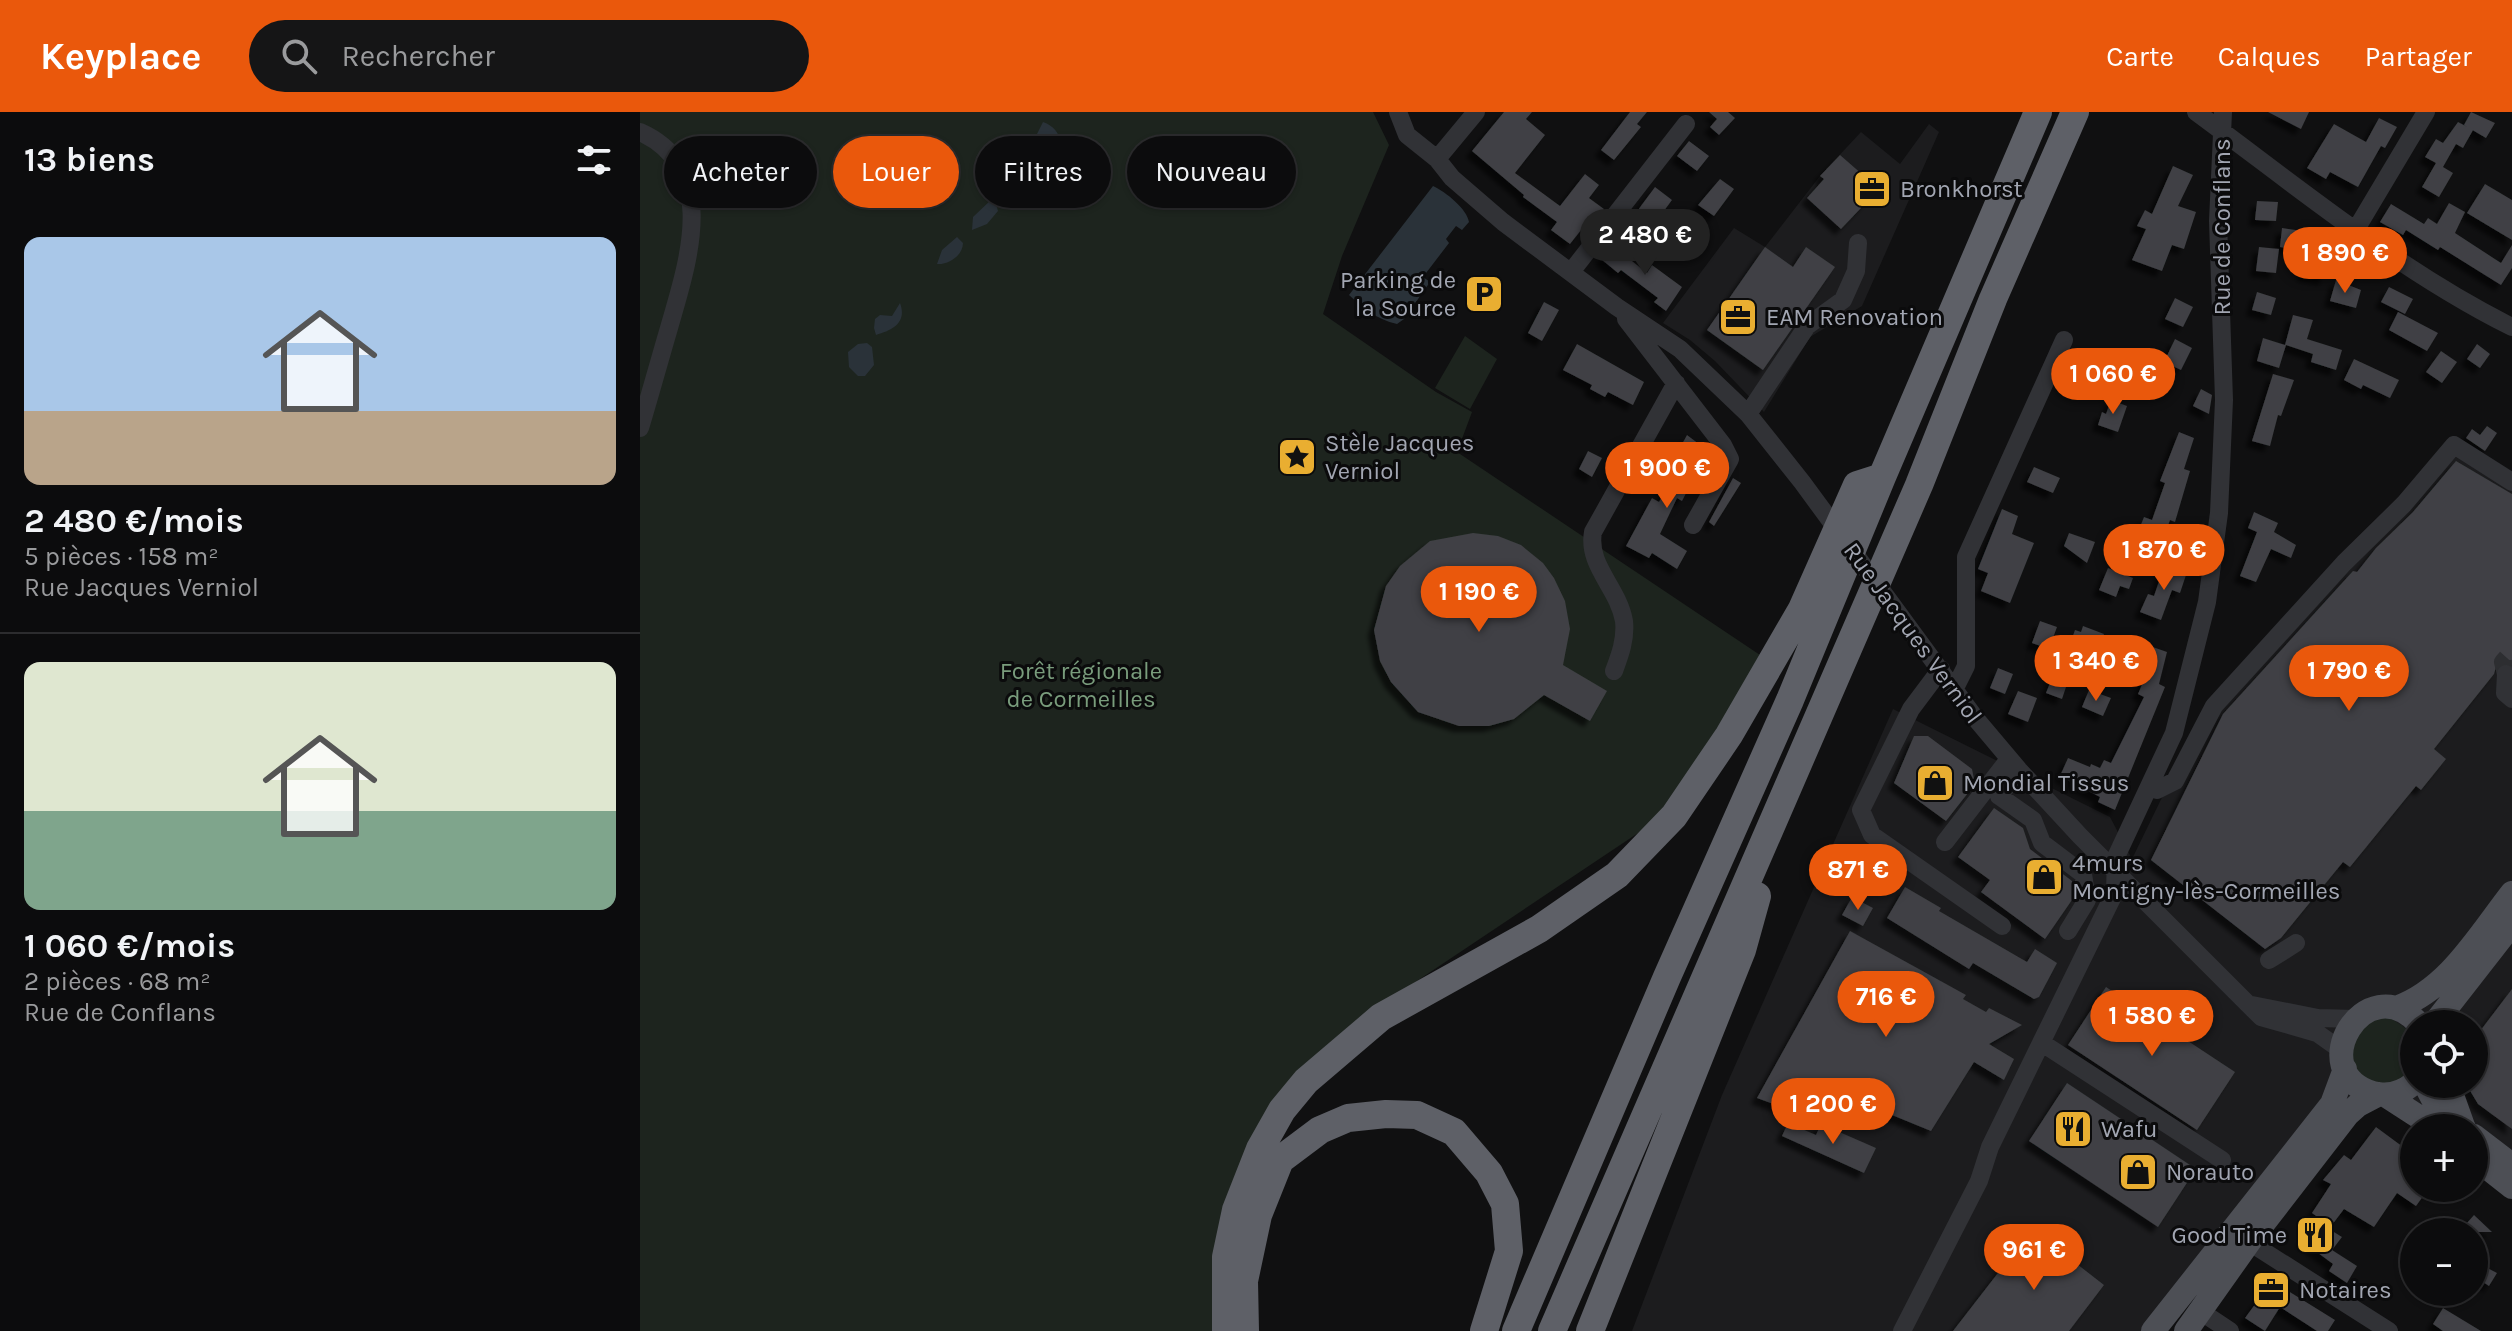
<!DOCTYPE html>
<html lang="fr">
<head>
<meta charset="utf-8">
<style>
  :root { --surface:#0c0c0d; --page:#151516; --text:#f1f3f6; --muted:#9a9b9d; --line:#2c2c2e; --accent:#ea580c }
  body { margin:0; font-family:Karla,sans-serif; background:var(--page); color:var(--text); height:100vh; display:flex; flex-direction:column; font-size:30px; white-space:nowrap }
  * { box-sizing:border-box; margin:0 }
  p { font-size:26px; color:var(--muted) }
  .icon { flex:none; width:44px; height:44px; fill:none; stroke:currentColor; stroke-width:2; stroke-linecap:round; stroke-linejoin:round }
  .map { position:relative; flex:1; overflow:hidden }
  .side { display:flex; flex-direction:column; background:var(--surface); width:640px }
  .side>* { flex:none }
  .banner { position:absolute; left:24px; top:24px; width:760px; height:72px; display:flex; gap:16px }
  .buttons { position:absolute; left:1760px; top:898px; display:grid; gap:16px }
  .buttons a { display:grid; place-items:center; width:88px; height:88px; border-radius:50%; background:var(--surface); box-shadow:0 2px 6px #0004,0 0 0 2px var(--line); font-size:40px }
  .price { position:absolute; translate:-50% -68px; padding:0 18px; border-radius:28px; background:var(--accent); color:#fff; font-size:26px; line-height:52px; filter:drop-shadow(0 2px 4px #0008) }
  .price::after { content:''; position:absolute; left:50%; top:48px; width:24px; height:18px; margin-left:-12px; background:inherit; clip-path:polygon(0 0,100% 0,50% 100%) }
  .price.current { background:#222; color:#fff }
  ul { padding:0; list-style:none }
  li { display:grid; align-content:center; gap:16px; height:424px; padding:0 24px }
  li+li { border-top:2px solid var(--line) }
  li span { display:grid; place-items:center; height:248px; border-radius:16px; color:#555 }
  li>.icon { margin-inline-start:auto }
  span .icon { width:144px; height:144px; fill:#fffc; stroke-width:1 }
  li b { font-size:34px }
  h2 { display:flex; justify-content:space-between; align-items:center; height:96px; padding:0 24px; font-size:34px }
  .chip { padding:0 28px; border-radius:36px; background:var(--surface); box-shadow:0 2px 6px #0004,0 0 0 2px var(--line); font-size:28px; line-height:72px }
  .chip.current { background:var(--accent); color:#fff }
  header { display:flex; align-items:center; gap:48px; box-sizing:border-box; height:112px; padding:0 40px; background:var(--accent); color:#fff }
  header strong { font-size:38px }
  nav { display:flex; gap:44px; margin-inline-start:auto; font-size:28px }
  .search { width:560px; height:72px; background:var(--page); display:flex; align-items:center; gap:20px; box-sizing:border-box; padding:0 28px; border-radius:44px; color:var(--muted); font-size:30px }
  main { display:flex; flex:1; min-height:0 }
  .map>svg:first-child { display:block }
  .built { fill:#1c1c1e; fill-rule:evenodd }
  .green { fill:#1d241e }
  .water { fill:#2a3239 }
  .building { fill:#3f4044; filter:url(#shadow) }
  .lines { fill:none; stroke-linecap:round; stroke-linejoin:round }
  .minor-tunnel { stroke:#2d2e31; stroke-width:18; stroke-dasharray:18 9; stroke-linecap:butt }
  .minor { stroke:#313236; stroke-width:18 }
  .major { stroke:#4d4f55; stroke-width:24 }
  .highway { stroke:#5e6067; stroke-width:28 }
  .labels { text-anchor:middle; stroke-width:6; stroke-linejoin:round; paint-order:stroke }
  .poi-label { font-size:24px; fill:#a2a6b2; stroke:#0b0b0c; text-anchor:start }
  .street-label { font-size:24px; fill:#a2a6b2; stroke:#0b0b0c }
  .park-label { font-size:24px; fill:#799c7c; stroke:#0b0b0c }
</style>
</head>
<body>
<header>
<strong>Keyplace</strong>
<div class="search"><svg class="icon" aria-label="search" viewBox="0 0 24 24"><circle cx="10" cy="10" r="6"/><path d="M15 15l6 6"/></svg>Rechercher</div>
<nav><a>Carte</a><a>Calques</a><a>Partager</a></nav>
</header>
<main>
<section class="side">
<h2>13 biens<svg class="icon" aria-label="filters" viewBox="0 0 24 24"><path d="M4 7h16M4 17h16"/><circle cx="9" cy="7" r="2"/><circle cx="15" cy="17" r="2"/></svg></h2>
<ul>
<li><span style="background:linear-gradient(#a9c7e8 70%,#b9a48a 0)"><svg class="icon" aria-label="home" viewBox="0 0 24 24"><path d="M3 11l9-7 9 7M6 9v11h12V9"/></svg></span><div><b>2 480 €/mois</b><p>5 pièces · 158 m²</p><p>Rue Jacques Verniol</p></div></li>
<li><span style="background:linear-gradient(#dfe7d0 60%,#7fa58c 0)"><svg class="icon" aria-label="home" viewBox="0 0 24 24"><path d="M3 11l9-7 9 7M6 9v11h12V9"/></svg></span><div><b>1 060 €/mois</b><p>2 pièces · 68 m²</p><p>Rue de Conflans</p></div></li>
</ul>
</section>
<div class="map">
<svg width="1872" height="1219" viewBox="0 0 1872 1219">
  <defs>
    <filter id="shadow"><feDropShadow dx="-6" dy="6" stdDeviation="2" flood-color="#0009"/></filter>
  </defs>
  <rect width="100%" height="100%" fill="#101011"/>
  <path class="built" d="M1289,12L1299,20L1222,194L1170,225L1124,300L1075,249L1050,228L1023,211L1094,116L1125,135L1180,64L1221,20L1260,52Z
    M1813,329L1872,362V1067L1834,1016L1738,993L1692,1008L1527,1219H992L1082,983L1253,597L1470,705L1492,747L1569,589ZM1774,912H1834V972H1774Z"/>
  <path class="green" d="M0,0H733L749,33L702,144L683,202L796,280L832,300L817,340L1123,545L1019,707L753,885L632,991L576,1219H0Z
    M825,224L857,247L830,297L795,276Z
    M1749,905L1774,922V956C1758,976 1723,979 1712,950C1711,945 1712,936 1712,931L1729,908Z"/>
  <path class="water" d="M403,10C414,14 418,20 421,30L413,44L397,31L395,26Z
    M384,37L390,39L406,51L387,77L363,92C359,73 364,47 384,37Z
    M793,74C806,80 827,97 829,110L822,118L816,114L806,127L809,131L783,165L790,170L764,207L757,212C736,207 724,197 709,183Z
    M352,87L355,88L358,99L347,112L332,118L333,105Z
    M317,125L323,131C323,143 309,153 297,152L302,138Z
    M260,191C267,210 254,218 236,223L234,216L235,207L240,203L252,204Z
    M227,231L232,235L234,253L225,264H218L209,255L208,240L218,232Z"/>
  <path class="building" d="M864,0H892L886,7L905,23L875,61L920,94L945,62L959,73L949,86L964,97L957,107L953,103L930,132L911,118L917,110L883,85L884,83L832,39Z
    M990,0H1007L997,12L1001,15L974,48L961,38Z
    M1069,0H1088L1095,6L1079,23L1070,15L1077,7Z
    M1628,0H1669L1661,17Z
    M1831,0L1855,11L1846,26L1824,13Z
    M1739,6L1757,15L1745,36L1741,34L1718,75L1690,60L1686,67L1667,56L1694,12L1726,30Z
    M1818,10L1833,18L1823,36L1816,32L1803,55L1813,61L1799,85L1782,75L1796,51L1785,45L1796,27L1803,31Z
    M1049,29L1069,44L1057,59L1037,44Z
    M1200,43L1239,77L1201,117L1167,86L1184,67L1180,64Z
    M1533,54L1553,63L1538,94L1556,100L1544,137L1532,133L1522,159L1492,148L1506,117L1497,114L1505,98L1512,102Z
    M1080,67L1094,77L1074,104L1058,93Z
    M1845,72L1872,88V128L1827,101Z
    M1015,75L1032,88L1015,111L998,98Z
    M1617,89L1638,90L1636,109L1615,108Z
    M1809,91L1825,100L1815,121L1861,151L1872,133V156L1861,173L1800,135L1798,138L1766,118L1763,123L1740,110L1751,92L1784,112L1788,106L1797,112Z
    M1642,116L1663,119L1660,138L1640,135Z
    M972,133L1007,161L1012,153L1042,175L1026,199L1014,190L1018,186L981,158L978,161L961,147Z
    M1125,135L1153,155L1166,135L1195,155L1123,258L1067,218Z
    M1619,135L1639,137L1636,161L1616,159Z
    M1668,137L1689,140L1685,167L1663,163Z
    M1696,168L1721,178L1716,196L1690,189Z
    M1749,175L1773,187L1765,202L1741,190Z
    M1617,180L1636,186L1631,203L1612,198Z
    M1535,186L1553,195L1543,215L1525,207Z
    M904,190L919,198L902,229L888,221Z
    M1758,200L1798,221L1787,239L1749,218Z
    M1653,203L1673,208L1667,227L1702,238L1696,258L1671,250L1673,242L1646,233L1639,256L1617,249L1623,226L1645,233Z
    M1535,227L1552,236L1541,258L1524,250Z
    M937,232L1004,270L993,293L968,280L965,285L950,277L952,273L923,258Z
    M1837,232L1850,242L1840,256L1827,247Z
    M1801,239L1817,250L1802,271L1786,260Z
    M1714,247L1759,268L1750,286L1723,273L1721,277L1704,268Z
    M1633,262L1654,268L1641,304L1638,303L1630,334L1612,329Z
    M1561,277L1572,283L1569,302L1553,294Z
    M1471,288L1487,294L1478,320L1458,313L1462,300L1466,302Z
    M1847,314L1857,321L1845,339L1826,326L1832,317L1840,323Z
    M1539,320L1554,326L1544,357L1550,359L1535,410L1530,408L1519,439L1494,430L1504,405L1512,408L1525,371L1520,369Z
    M1047,323L1063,335L1060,341L1063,343L1057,355L1059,356L1042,389L1037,386L1020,422L1047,439L1037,457L1012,441L1009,446L986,434L1012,386L1019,390L1035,361L1042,347L1036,343Z
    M948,339L962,346L952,365L939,357Z
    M1816,349L1872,382V552L1866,550L1856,555L1854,562L1794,637L1806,647L1781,678L1776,674L1710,755L1703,750L1641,826L1625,837L1511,748L1583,602L1713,459L1717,460L1736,436L1773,400Z
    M1394,355L1420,366L1413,381L1387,370Z
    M1093,366L1101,371L1074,414L1069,410Z
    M1362,397L1378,404L1372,422L1394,431L1370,491L1341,479L1348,461L1338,457Z
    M1614,400L1638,411L1634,420L1656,433L1651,446L1631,437L1616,470L1600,464L1617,420L1608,416Z
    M833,421L858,424L881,433L903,451L914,466L925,489L930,517L923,553L967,579L950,609L904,583L874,607L849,614H819L778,600L751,570L740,549L734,518L746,474L760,454L790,429Z
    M1429,421L1455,430L1447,451L1424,434Z
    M1525,452L1547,460L1540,481L1532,478L1521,508L1500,500L1508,482L1514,484Z
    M1468,456L1493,466L1489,477L1480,474L1476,485L1459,478Z
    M1400,509L1417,515L1409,537L1392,531Z
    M1443,514L1464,522L1457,542L1430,532L1435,518L1441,520Z
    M1507,533L1527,540L1519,572L1525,575L1475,698L1458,690L1460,685L1420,664L1428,646L1450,655L1451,652L1460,656L1464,648L1471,651L1504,585L1498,582L1509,556L1500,553Z
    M1358,556L1373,562L1365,582L1350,576Z
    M1414,561L1429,566L1422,587L1406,581Z
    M1449,578L1471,586L1463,604L1442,595Z
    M1378,579L1397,586L1388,610L1368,602Z
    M1274,624H1288L1332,657L1335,672L1306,709L1254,671Z
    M1354,696L1383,716L1390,737L1432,769L1434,785L1405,827L1341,780L1350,768L1318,745Z
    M1265,775L1301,796L1299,799L1387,850L1395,837L1417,851L1399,885L1394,887L1333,851L1329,857L1247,806Z
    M1212,785L1233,796L1223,814L1202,803Z
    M1210,819L1326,883L1323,887L1346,900L1349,896L1382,913L1349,932L1374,947L1364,968L1334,950L1291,1019L1196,980L1190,990L1139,994L1117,986Z
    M1466,875L1595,960L1557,1018L1428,933Z
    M1872,877V1017L1838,992L1826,972H1834V927Z
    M1427,971L1556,1057L1518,1115L1389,1029Z
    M1148,1011L1176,1023L1181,1012L1236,1036L1224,1061L1142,1024Z
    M1736,1015L1774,1043V1076H1789L1776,1094L1757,1081L1734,1115L1704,1097L1689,1117L1702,1125L1692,1138L1717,1154L1707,1171L1689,1159L1693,1152L1662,1129L1679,1106L1672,1101L1691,1072L1683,1068L1704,1043L1711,1048Z
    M1834,1103L1852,1120H1819Z
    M1392,1117L1464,1173L1429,1219H1313Z
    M1834,1149L1857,1161L1849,1174L1834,1164Z
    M1632,1169L1695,1208L1688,1219H1677L1640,1195L1625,1219L1605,1206Z
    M1803,1196L1841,1219H1803L1793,1212Z"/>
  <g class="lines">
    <path class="minor-tunnel" d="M1866,562L1863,550L1872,540"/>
    <path class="minor" d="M758,0L767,23L797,47L812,66L863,110L977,195L1040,237L1108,302L1162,370L1336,607L1379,658L1440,724L1621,905L1677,921L1701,938
      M1556,0C1658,75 1758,158 1872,215
      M0,20C81,56 47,153 29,216C19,250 10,283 0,316
      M797,47L836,0
      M1715,119L1786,0
      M931,160L1046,12
      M986,207L1083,333L1090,347L1053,413
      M1108,302L1167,214L1203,188L1216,159L1218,131
      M1301,557L1271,597L1221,698L1232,723L1362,814
      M974,559C980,543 986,527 984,509C978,475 947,454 953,420L1036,271
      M1866,562L1865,581L1872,587
      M1314,578L1326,554V445L1424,228
      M1379,658L1359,684L1393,708L1402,731L1443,762L1447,788L1428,819
      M1510,675L1517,678L1535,669L1574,594L1704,451L1764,392L1814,333L1872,370
      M1305,730L1369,647
      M1629,848L1656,831
      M1612,893L1678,906L1715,907
      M1402,931L1582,1048
      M1609,1130L1749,1219
      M1560,1199L1590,1219
      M1262,1219L1339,1069L1350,1035L1475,780L1476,745L1534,621L1567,490L1579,401L1584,288L1578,109L1583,0"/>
    <path class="major" d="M1756,896C1808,878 1839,823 1872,781
      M1794,912L1872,812
      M1774,971C1762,981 1748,985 1733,981C1662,961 1725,853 1779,912
      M1785,972L1797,995L1824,1016
      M1808,972L1823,1014
      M1745,983L1796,1016
      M1834,1024L1872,1053
      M1834,1045L1872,1075
      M1513,1219L1692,992L1705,957
      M1546,1219L1609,1130L1708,1002L1718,993L1739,982"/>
    <path class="highway" d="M586,1219V1145L596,1098L620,1037L642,998L666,969L741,905L899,817L977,763L1034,704L1089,623L1162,497L1217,373L1242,365
      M605,1219L604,1169L618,1103L640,1048L680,1018L708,1006L746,1002L777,1003L814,1020L849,1061L865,1092L869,1139L844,1219
      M876,1219L1027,865L1150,588L1242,365L1398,0
      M912,1219L1279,373L1353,187L1435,0
      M950,1219L1102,838L1117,784"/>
  </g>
  <defs>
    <symbol id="office-square" viewBox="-11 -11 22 22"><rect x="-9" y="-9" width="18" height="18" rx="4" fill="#e9ae31" stroke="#0b0b0c"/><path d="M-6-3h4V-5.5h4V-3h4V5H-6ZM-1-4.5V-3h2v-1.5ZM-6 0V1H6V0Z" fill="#111"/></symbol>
    <symbol id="parking-square" viewBox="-11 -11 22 22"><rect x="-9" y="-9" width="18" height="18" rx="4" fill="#e9ae31" stroke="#0b0b0c"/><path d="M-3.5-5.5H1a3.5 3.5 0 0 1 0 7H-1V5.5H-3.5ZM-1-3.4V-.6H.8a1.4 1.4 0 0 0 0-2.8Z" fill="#111"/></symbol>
    <symbol id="sight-square" viewBox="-11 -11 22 22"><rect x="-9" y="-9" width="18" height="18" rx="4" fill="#e9ae31" stroke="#0b0b0c"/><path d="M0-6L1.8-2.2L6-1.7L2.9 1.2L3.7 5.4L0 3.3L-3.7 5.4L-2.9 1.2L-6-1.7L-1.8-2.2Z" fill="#111"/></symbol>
    <symbol id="shop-square" viewBox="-11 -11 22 22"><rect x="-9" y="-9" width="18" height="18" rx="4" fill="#e9ae31" stroke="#0b0b0c"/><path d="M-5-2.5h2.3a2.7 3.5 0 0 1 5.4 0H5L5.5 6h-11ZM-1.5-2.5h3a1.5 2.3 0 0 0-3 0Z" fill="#111"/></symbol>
    <symbol id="restaurant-square" viewBox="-11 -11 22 22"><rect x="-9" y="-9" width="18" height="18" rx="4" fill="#e9ae31" stroke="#0b0b0c"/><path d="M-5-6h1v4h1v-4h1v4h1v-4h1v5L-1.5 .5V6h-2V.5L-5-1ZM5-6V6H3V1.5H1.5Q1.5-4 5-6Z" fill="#111"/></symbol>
  </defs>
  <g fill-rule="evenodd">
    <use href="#office-square" x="1210" y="55" width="44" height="44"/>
    <use href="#parking-square" x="822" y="160" width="44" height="44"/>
    <use href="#office-square" x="1076" y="183" width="44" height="44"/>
    <use href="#sight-square" x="635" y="323" width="44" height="44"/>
    <use href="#shop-square" x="1273" y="649" width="44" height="44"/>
    <use href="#shop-square" x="1382" y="743" width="44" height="44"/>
    <use href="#restaurant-square" x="1411" y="995" width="44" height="44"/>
    <use href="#shop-square" x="1476" y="1038" width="44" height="44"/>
    <use href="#restaurant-square" x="1653" y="1101" width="44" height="44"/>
    <use href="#office-square" x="1609" y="1156" width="44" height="44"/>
  </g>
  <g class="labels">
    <g class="poi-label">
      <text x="1260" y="85">Bronkhorst</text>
      <text x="816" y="176" text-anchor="end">Parking de<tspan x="816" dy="28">la Source</tspan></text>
      <text x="1126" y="213">EAM Renovation</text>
      <text x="685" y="339">Stèle Jacques<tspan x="685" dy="28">Verniol</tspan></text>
      <text x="1323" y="679">Mondial Tissus</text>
      <text x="1432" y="759">4murs<tspan x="1432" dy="28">Montigny-lès-Cormeilles</tspan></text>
      <text x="1461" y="1025">Wafu</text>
      <text x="1526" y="1068">Norauto</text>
      <text x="1647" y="1131" text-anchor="end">Good Time</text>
      <text x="1659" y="1186">Notaires</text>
    </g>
    <g class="street-label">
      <text transform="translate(1582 115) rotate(-90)" y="8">Rue de Conflans</text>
      <text transform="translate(1273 521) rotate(54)" y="8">Rue Jacques Verniol</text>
    </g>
    <g class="park-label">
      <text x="441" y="567">Forêt régionale<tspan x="441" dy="28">de Cormeilles</tspan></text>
    </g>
  </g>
</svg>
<div class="buttons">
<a><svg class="icon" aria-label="locate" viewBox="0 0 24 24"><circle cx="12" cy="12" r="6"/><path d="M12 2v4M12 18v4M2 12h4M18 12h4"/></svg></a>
<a>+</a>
<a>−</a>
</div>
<b class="price current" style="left:1005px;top:165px">2 480 €</b>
<b class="price" style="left:1705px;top:183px">1 890 €</b>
<b class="price" style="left:1473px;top:304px">1 060 €</b>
<b class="price" style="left:1027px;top:398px">1 900 €</b>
<b class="price" style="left:1524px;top:480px">1 870 €</b>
<b class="price" style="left:839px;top:522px">1 190 €</b>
<b class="price" style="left:1456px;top:591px">1 340 €</b>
<b class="price" style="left:1709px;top:601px">1 790 €</b>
<b class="price" style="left:1218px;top:800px">871 €</b>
<b class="price" style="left:1246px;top:927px">716 €</b>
<b class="price" style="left:1512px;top:946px">1 580 €</b>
<b class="price" style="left:1193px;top:1034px">1 200 €</b>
<b class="price" style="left:1394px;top:1180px">961 €</b>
<div class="banner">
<a class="chip">Acheter</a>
<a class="chip current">Louer</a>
<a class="chip">Filtres</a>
<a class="chip">Nouveau</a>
</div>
</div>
</main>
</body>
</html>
